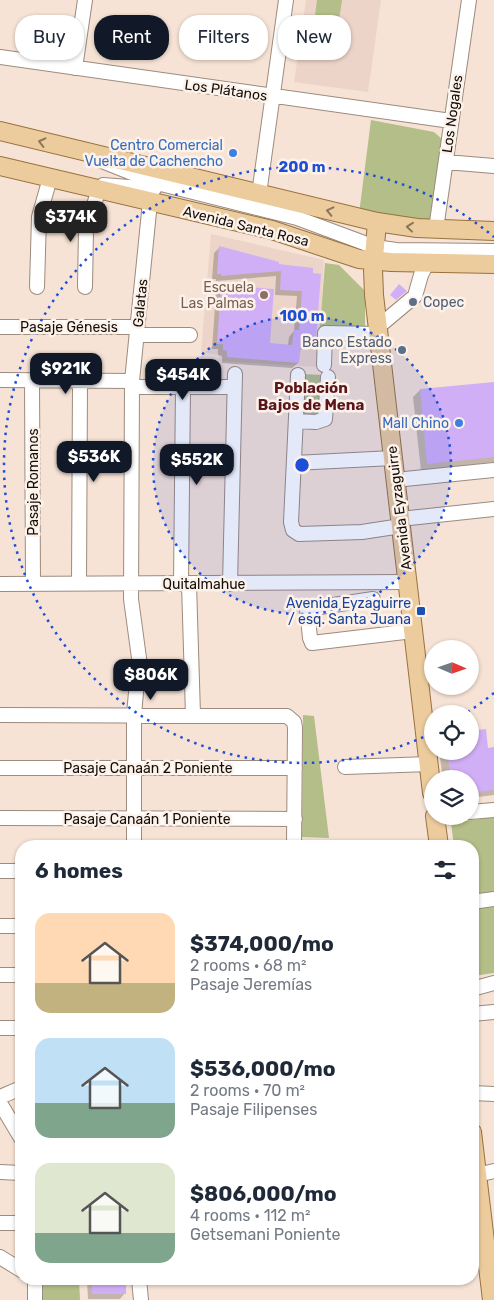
<!DOCTYPE html>
<html lang="en">
<head>
<meta charset="utf-8">
<style>
  :root { --surface:#fff; --page:#f6f6f7; --text:#1f2937; --muted:#747a83; --accent:#111827 }
  body { margin:0; font-family:Rubik,sans-serif; background:var(--page); color:var(--text); height:100vh; display:flex; flex-direction:column; font-size:19px; white-space:nowrap }
  * { box-sizing:border-box; margin:0 }
  p { font-size:16px; color:var(--muted) }
  .icon { flex:none; width:28px; height:28px; fill:none; stroke:currentColor; stroke-width:2; stroke-linecap:round; stroke-linejoin:round }
  .map { position:relative; flex:1; overflow:hidden }
  .panel { position:absolute; left:15px; top:840px; width:464px; height:445px; display:flex; flex-direction:column; background:var(--surface); border-radius:20px; box-shadow:0 1px 4px #0004 }
  .panel>* { flex:none }
  .guide { position:absolute; left:15px; top:15px; width:465px; height:45px; display:flex; gap:10px }
  .needle { width:32px; rotate:92deg }
  .fabs { position:absolute; left:424px; top:640px; display:grid; gap:10px }
  .fabs a { display:grid; place-items:center; width:55px; height:55px; border-radius:50%; background:var(--surface); box-shadow:0 1px 4px #0004; font-size:25px }
  .price { position:absolute; translate:-50% -42px; padding:0 11px; border-radius:10px; background:var(--accent); color:#fff; font-size:16px; line-height:32px; filter:drop-shadow(0 1px 2px #0008) }
  .price::after { content:''; position:absolute; left:50%; top:30px; width:15px; height:11px; margin-left:-8px; background:inherit; clip-path:polygon(0 0,100% 0,50% 100%) }
  .price.current { background:#222; color:#fff }
  ul { padding:0; list-style:none }
  li { display:flex; align-items:center; gap:15px; height:125px; padding:0 20px }
  li span { display:grid; place-items:center; flex:none; width:140px; height:100px; border-radius:15px; color:#555 }
  li>.icon { margin-inline-start:auto }
  span .icon { width:60px; height:60px; fill:#fffc; stroke-width:1 }
  li b { font-size:21px }
  h2 { display:flex; justify-content:space-between; align-items:center; height:60px; padding:0 20px; font-size:21px }
  .pill { padding:0 18px; border-radius:20px; background:var(--surface); box-shadow:0 1px 4px #0004; font-size:18px; line-height:45px }
  .pill.current { background:var(--accent); color:#fff }
  .map>svg:first-child { display:block }
  .education { fill:#ecd4c9 }
  .green { fill:#b4be88 }
  .shadow { fill:#0003 }
  .building { fill:#d1aff6 }
  .lines { fill:none; stroke-linecap:round; stroke-linejoin:round }
  .minor-casing { stroke:#9c8b7e; stroke-width:16 }
  .major-casing { stroke:#98723e; stroke-width:20 }
  .minor { stroke:#fff; stroke-width:14 }
  .major { stroke:#eccb9d; stroke-width:18 }
  .oneway { stroke:#8a765a }
  .ring { fill:none; stroke:#1d4ed8; stroke-width:2.5; stroke-dasharray:2.5 5 }
  .shop-dot { fill:#3f7fe0; stroke:#fdf2ea; stroke-width:2 }
  .education-dot { fill:#8d6e63; stroke:#fdf2ea; stroke-width:2 }
  .service-dot { fill:#5c6f8a; stroke:#fdf2ea; stroke-width:2 }
  .transit-dot { fill:#1a4fb4; stroke:#fdf2ea; stroke-width:2 }
  .labels { text-anchor:middle; stroke-width:5; stroke-linejoin:round; paint-order:stroke }
  .street-label { font-size:14px; fill:#130d09; stroke:#fdf2ea }
  .shop-label { font-size:14px; fill:#366cbe; stroke:#fdf2ea; text-anchor:end }
  .education-label { font-size:14px; fill:#785e54; stroke:#fdf2ea; text-anchor:end }
  .service-label { font-size:14px; fill:#4e5e75; stroke:#fdf2ea; text-anchor:start }
  .transit-label { font-size:14px; fill:#164399; stroke:#fdf2ea; text-anchor:end }
  .neighbourhood-label { font-size:15px; font-weight:bold; fill:#5b161d; stroke:#fdf2ea }
  .centre { fill:#1d4ed8; stroke:#fdf2ea; stroke-width:2.5 }
  .ring-label { font-size:15px; text-anchor:middle; font-weight:bold; fill:#1d4ed8; stroke:#fdf2ea; stroke-width:5; stroke-linejoin:round; paint-order:stroke }
</style>
</head>
<body>
<div class="map">
<svg width="494" height="1300" viewBox="0 0 494 1300">
  <rect width="100%" height="100%" fill="#f6e3d5"/>
  <path class="education" d="M306,0H381L368,92L294,82Z
    M211,234L324,260L318,367L219,361V355L201,352Z"/>
  <path class="green" d="M317,0H342L338,27L314,23Z
    M371,120L434,132L443,140L432,223L359,214Z
    M325,263L339,265L365,291V330L320,327Z
    M303,374L323,375L321,416L300,415Z
    M303,715L314,716L329,838L302,837Z
    M494,817V973L473,976L472,846H454L451,823Z
    M37,1279H79L80,1300H38Z"/>
  <path class="shadow" d="M219,248L278,265L312,269L308,345L299,351L298,363L292,368L222,363V356L218,355V349H212L216,292L221,287L269,344L288,345L289,337L294,331L297,296L275,295L276,276L216,281V279H212L214,253Z
    M494,383V462L421,471L413,397L420,390Z
    M470,732L487,749L494,748V795L470,798V779H443L439,751H470Z
    M89,1279H125V1293L120,1299H88L87,1281Z"/>
  <path class="building" d="M219,246L279,262V264L313,268V273L321,274L316,339L308,346L301,345L299,363L227,357V351L223,350V344H217L221,285L274,289L270,343L292,345L294,330H299L302,291L280,290L281,271L221,276L222,274H217Z
    M399,284L407,291L396,300L390,295Z
    M494,382V457L427,464L420,389Z
    M486,729L488,748L494,747V790L470,793V779H451L447,751H470V731Z
    M92,1279H126V1294H92Z"/>
  <g class="lines">
    <defs>
      <path id="minor" d="M0,57L451,121
        M75,68L85,0
        M102,161L157,183L297,218L375,247L396,250L494,251
        M446,162L494,166
        M103,185L154,189
        M259,194L286,0
        M436,229L469,0
        M37,287L39,217L50,178
        M85,287L86,230L99,189
        M0,327H137
        M378,327L415,296L421,275L427,263
        M137,335H190
        M324,365L325,333L378,334
        M298,375L291,522L293,530L299,534L362,532L401,526
        M0,380L132,381
        M32,380L33,584
        M132,387H234
        M296,421L316,422L325,419L328,377
        M294,463L393,458
        M395,480L494,470
        M400,519L494,509
        M0,584L408,582
        M79,584L80,381
        M181,584L183,387
        M189,584L193,715
        M230,584L235,374
        M373,599L307,609L310,638L312,643L413,631
        M0,715L287,716L294,722L295,728L294,846
        M345,767L429,764
        M0,768H295
        M470,812L494,810
        M0,818L295,819
        M134,846V715L139,658L131,599L132,381L150,202
        M0,871H21
        M472,902L494,899
        M0,926H21
        M0,975H21
        M472,989L494,983
        M472,1014L494,1012
        M0,1028H21
        M472,1093L494,1094
        M0,1097L21,1088
        M0,1103L21,1138
        M0,1172L21,1173
        M477,1175L494,1171
        M0,1223H21
        M0,1257L21,1270
        M35,1279V1300
        M139,1279L141,1300"/>
      <path id="major" d="M0,131L377,222L417,228L494,231
        M0,166L272,230L359,259L391,262L494,264
        M377,222L373,269L374,295L432,793
        M435,816L439,846
        M472,1132L492,1300"/>
    </defs>
    <use href="#minor" class="minor-casing"/>
    <use href="#major" class="major-casing"/>
    <use href="#minor" class="minor"/>
    <use href="#major" class="major"/>
  </g>
  <defs><path id="oneway-chevron" d="M-2-3.5L2.5 0L-2 3.5" fill="none" stroke-width="1.6" stroke-linecap="round" stroke-linejoin="round" transform="scale(1.25)"/></defs>
  <g class="oneway">
    <use href="#oneway-chevron" transform="translate(42 142) rotate(-166)"/>
    <use href="#oneway-chevron" transform="translate(330 211) rotate(-167)"/>
    <use href="#oneway-chevron" transform="translate(410 227) rotate(-174)"/>
  </g>
  <circle cx="302" cy="465" r="149" fill="#1d4ed8" fill-opacity=".12"/>
  <g class="ring">
    <circle cx="302" cy="465" r="149"/>
    <path d="M494 693A298 298 0 0 1 466 713M430 734A298 298 0 1 1 494 237"/>
  </g>
  <g class="shop-dot">
    <circle cx="233" cy="153" r="5"/>
    <circle cx="459" cy="423" r="5"/>
  </g>
  <circle class="education-dot" cx="264" cy="295" r="5"/>
  <g class="service-dot">
    <circle cx="413" cy="302" r="5"/>
    <circle cx="402" cy="350" r="5"/>
  </g>
  <rect class="transit-dot" x="416" y="606" width="10" height="10" rx="2.5"/>
  <g class="labels">
    <g class="street-label">
      <text transform="translate(226 90) rotate(8)" y="5">Los Plátanos</text>
      <text transform="translate(452 114) rotate(-82)" y="5">Los Nogales</text>
      <text transform="translate(246 226) rotate(14)" y="5">Avenida Santa Rosa</text>
      <text transform="translate(140 303) rotate(-84)" y="5">Galatas</text>
      <text x="69" y="332">Pasaje Génesis</text>
      <text transform="translate(33 482) rotate(-90)" y="5">Pasaje Romanos</text>
      <text transform="translate(399 508) rotate(-97)" y="5">Avenida Eyzaguirre</text>
      <text x="204" y="589">Quitalmahue</text>
      <text x="148" y="773">Pasaje Canaán 2 Poniente</text>
      <text x="147" y="824">Pasaje Canaán 1 Poniente</text>
    </g>
    <g class="shop-label">
      <text x="223" y="150">Centro Comercial<tspan x="223" dy="16">Vuelta de Cachencho</tspan></text>
      <text x="449" y="428">Mall Chino</text>
    </g>
    <g class="education-label">
      <text x="254" y="292">Escuela<tspan x="254" dy="16">Las Palmas</tspan></text>
    </g>
    <g class="service-label">
      <text x="423" y="307">Copec</text>
      <text x="392" y="347" text-anchor="end">Banco Estado<tspan x="392" dy="16">Express</tspan></text>
    </g>
    <g class="transit-label">
      <text x="411" y="608">Avenida Eyzaguirre<tspan x="411" dy="16">/ esq. Santa Juana</tspan></text>
    </g>
    <g class="neighbourhood-label">
      <text x="311" y="393">Población<tspan x="311" dy="17">Bajos de Mena</tspan></text>
    </g>
  </g>
  <circle cx="302" cy="465" r="8" class="centre"/>
  <g class="ring-label">
    <text x="302" y="172">200 m</text>
    <text x="302" y="321">100 m</text>
  </g>
</svg>
<div class="fabs">
<a><svg class="needle" viewBox="-14 -14 28 28"><path d="M0-13l5 13h-10z" fill="#e53935"/><path d="M0 13l5-13h-10z" fill="#747a83"/></svg></a>
<a><svg class="icon" aria-label="locate" viewBox="0 0 24 24"><circle cx="12" cy="12" r="6"/><path d="M12 2v4M12 18v4M2 12h4M18 12h4"/></svg></a>
<a><svg class="icon" aria-label="layers" viewBox="0 0 24 24"><path d="M12 4l9 5-9 5-9-5zM3 14l9 5 9-5"/></svg></a>
</div>
<b class="price current" style="left:71px;top:243px">$374K</b>
<b class="price" style="left:66px;top:395px">$921K</b>
<b class="price" style="left:183px;top:401px">$454K</b>
<b class="price" style="left:94px;top:483px">$536K</b>
<b class="price" style="left:197px;top:486px">$552K</b>
<b class="price" style="left:151px;top:701px">$806K</b>
<div class="guide">
<a class="pill">Buy</a>
<a class="pill current">Rent</a>
<a class="pill">Filters</a>
<a class="pill">New</a>
</div>
<section class="panel">
<h2>6 homes<svg class="icon" aria-label="filters" viewBox="0 0 24 24"><path d="M4 7h16M4 17h16"/><circle cx="9" cy="7" r="2"/><circle cx="15" cy="17" r="2"/></svg></h2>
<ul>
<li><span style="background:linear-gradient(#ffd9b3 70%,#c2b280 0)"><svg class="icon" aria-label="home" viewBox="0 0 24 24"><path d="M3 11l9-7 9 7M6 9v11h12V9"/></svg></span><div><b>$374,000/mo</b><p>2 rooms · 68 m²</p><p>Pasaje Jeremías</p></div></li>
<li><span style="background:linear-gradient(#bfe0f5 65%,#7fa58c 0)"><svg class="icon" aria-label="home" viewBox="0 0 24 24"><path d="M3 11l9-7 9 7M6 9v11h12V9"/></svg></span><div><b>$536,000/mo</b><p>2 rooms · 70 m²</p><p>Pasaje Filipenses</p></div></li>
<li><span style="background:linear-gradient(#dfe7d0 70%,#7fa58c 0)"><svg class="icon" aria-label="home" viewBox="0 0 24 24"><path d="M3 11l9-7 9 7M6 9v11h12V9"/></svg></span><div><b>$806,000/mo</b><p>4 rooms · 112 m²</p><p>Getsemani Poniente</p></div></li>
</ul>
</section>
</div>
</body>
</html>
